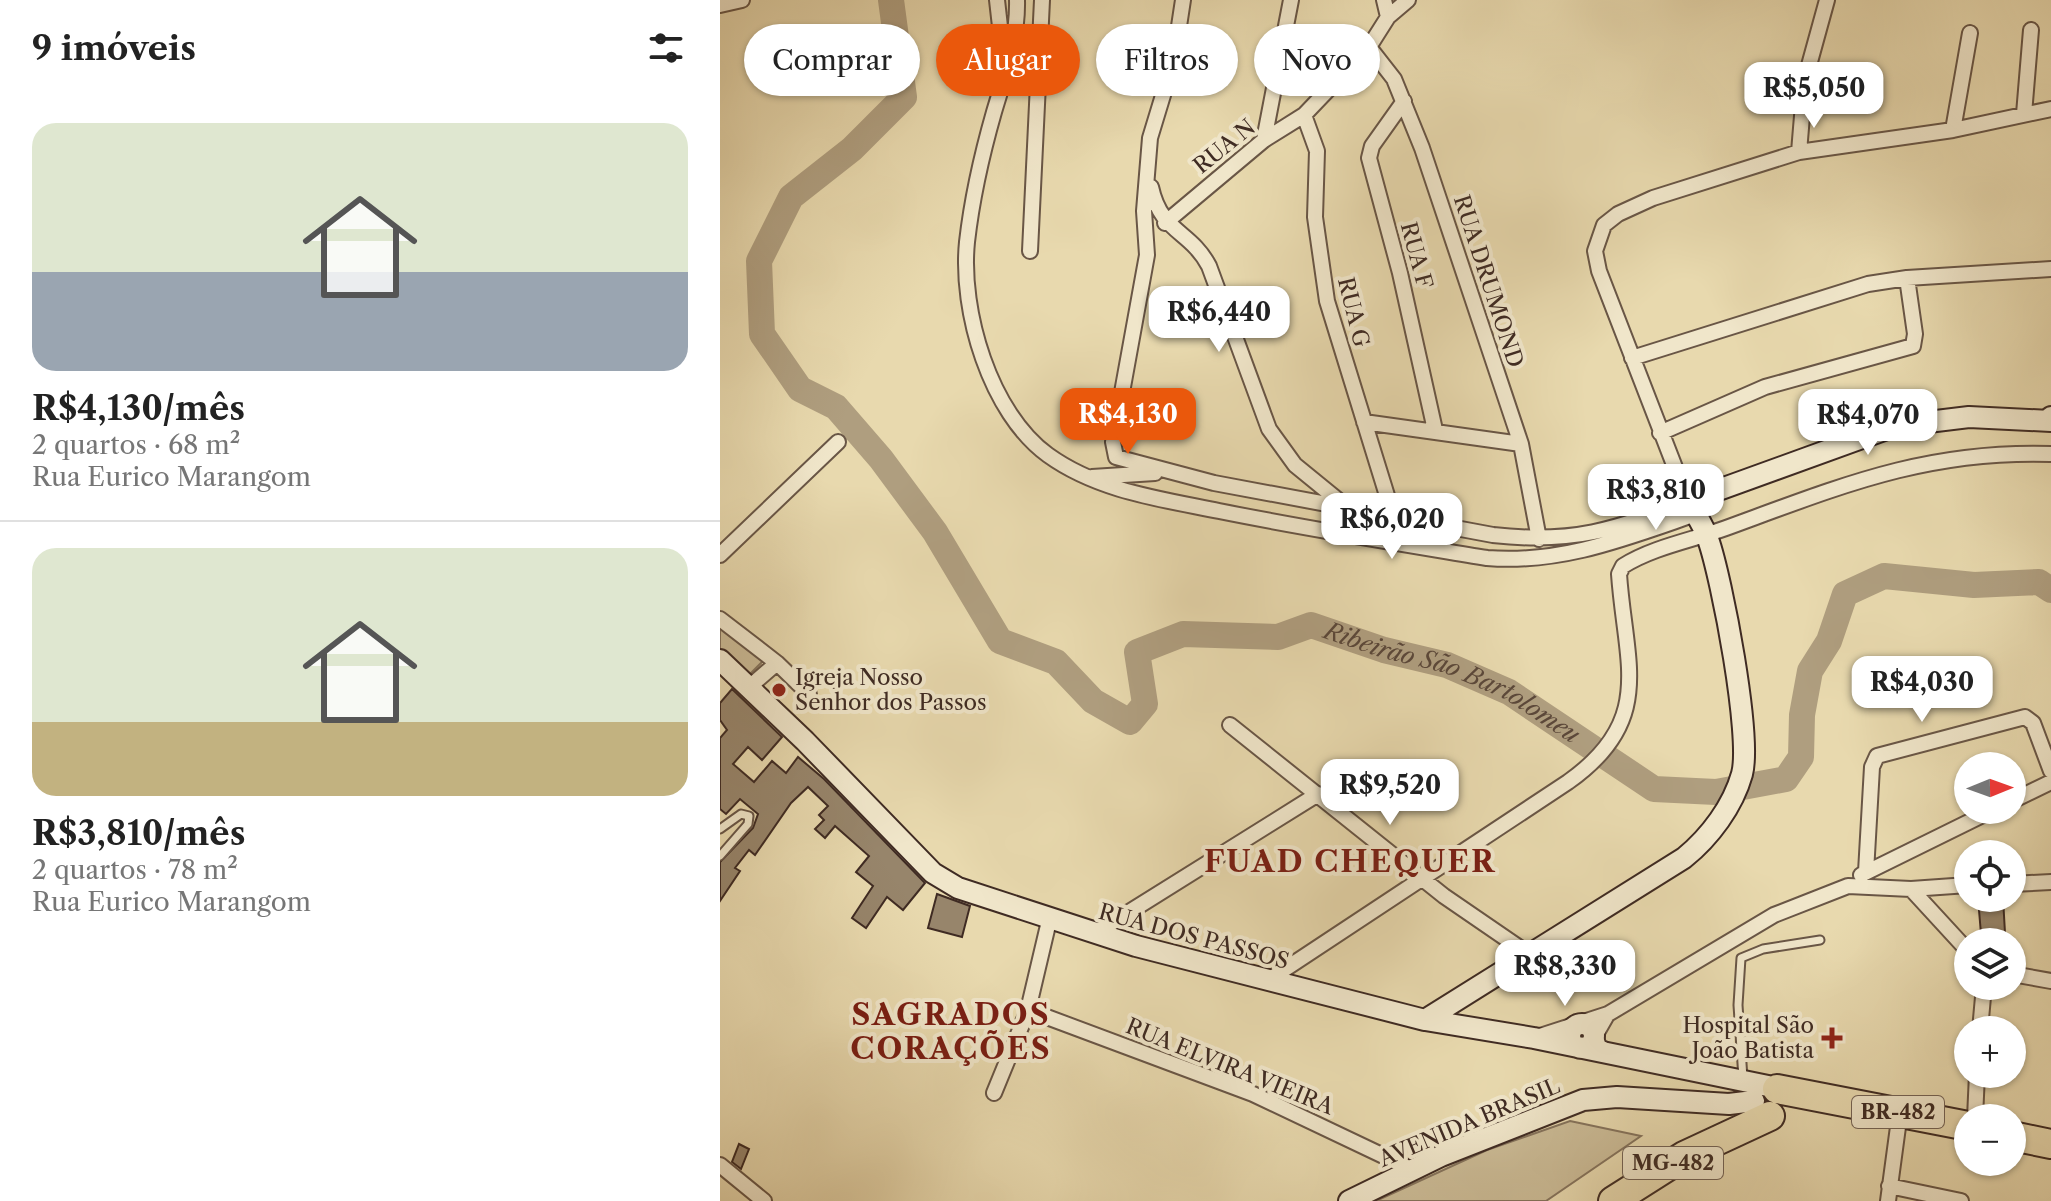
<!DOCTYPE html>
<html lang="pt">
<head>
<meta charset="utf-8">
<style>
  :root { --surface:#fff; --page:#f6f6f6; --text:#222; --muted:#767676; --line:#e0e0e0; --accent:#ea580c }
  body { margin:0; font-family:"Libre Caslon Text",serif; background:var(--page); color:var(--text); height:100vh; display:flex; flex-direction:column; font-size:30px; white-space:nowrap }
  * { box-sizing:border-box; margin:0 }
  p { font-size:26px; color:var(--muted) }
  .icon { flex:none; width:44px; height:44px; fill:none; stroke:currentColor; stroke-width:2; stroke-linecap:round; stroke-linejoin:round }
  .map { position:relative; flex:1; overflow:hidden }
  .sheet { display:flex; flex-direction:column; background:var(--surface); width:720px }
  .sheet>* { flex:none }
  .guide { position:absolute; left:24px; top:24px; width:760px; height:72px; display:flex; gap:16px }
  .needle { width:52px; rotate:89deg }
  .controls { position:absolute; left:1234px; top:752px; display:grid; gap:16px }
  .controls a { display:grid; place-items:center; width:72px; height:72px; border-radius:50%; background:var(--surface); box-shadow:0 2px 6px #0004; font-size:40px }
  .price { position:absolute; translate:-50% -68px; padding:0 18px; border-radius:16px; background:#fff; color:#222; font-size:26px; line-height:52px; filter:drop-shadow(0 2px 4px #0008) }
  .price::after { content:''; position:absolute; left:50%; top:48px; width:24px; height:18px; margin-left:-12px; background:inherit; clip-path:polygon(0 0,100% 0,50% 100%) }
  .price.active { background:var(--accent); color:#fff }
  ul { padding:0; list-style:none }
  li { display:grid; align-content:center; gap:16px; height:424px; padding:0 32px }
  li+li { border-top:2px solid var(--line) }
  li span { display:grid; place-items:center; height:248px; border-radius:24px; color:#555 }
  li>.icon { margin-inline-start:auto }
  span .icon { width:144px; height:144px; fill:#fffc; stroke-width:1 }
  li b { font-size:34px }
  h2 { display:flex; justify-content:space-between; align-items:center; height:96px; padding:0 32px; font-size:34px }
  .pill { padding:0 28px; border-radius:36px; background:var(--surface); box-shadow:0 2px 6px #0004; font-size:28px; line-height:72px }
  .pill.active { background:var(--accent); color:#fff }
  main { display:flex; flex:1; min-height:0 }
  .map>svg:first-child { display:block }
  .green { fill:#cbbb96; stroke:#85735c; stroke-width:2 }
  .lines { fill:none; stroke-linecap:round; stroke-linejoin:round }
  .river { stroke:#af9e7f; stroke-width:26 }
  .building { fill:#97856b; stroke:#3f2b23; stroke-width:2 }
  .lane-casing { stroke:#695646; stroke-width:11 }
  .street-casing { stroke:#695646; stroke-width:18 }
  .secondary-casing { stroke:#3f2b23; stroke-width:24 }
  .highway-casing { stroke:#3f2b23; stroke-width:32 }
  .lane { stroke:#f0e6ca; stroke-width:7 }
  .street { stroke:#f0e6ca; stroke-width:14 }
  .secondary { stroke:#f0e6ca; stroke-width:20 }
  .highway { stroke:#e8d9ae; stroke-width:28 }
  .poi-dot { fill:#8f2418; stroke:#f0e6ca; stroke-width:3 }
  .labels { text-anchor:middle; stroke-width:8; stroke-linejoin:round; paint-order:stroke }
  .shield { fill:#f0e6ca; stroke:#746355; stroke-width:2 }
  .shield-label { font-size:20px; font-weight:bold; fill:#3f2b23 }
  .street-label { font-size:22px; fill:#3f2b23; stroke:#f0e6ca }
  .poi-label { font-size:22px; fill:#3f2b23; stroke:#f0e6ca; text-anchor:start }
  .water-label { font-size:24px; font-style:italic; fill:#5b483a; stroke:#f0e6ca }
  .district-label { font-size:30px; font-weight:bold; letter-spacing:2px; fill:#7a1f14; stroke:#f0e6ca }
</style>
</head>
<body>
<main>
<section class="sheet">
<h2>9 imóveis<svg class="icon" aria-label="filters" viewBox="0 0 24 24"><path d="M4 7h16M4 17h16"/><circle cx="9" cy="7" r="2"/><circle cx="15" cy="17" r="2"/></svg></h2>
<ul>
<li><span style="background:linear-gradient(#dfe7d0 60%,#9aa5b1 0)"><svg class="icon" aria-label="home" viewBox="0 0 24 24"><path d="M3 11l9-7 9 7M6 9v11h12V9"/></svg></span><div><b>R$4,130/mês</b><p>2 quartos · 68 m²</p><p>Rua Eurico Marangom</p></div></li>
<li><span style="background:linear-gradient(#dfe7d0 70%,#c2b280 0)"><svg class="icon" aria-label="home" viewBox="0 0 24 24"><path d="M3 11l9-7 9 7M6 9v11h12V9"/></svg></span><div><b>R$3,810/mês</b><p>2 quartos · 78 m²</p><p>Rua Eurico Marangom</p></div></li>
</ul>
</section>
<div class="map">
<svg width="1331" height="1201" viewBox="0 0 1331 1201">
  <rect width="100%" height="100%" fill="#e8d9ae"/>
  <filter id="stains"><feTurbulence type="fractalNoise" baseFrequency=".0025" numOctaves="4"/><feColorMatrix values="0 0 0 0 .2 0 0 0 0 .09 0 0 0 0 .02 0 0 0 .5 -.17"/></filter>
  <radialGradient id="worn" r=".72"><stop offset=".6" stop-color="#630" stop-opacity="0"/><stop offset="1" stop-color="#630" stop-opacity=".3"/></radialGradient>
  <path class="green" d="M0,622L45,659L27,677L0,651Z
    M850,1121L921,1136L826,1201H656L767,1150Z"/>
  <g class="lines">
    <path class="river" id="s1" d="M171,0L184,97L132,149L71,197L39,261L42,334L80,389L116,407L161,459L215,532L280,641L336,662L373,701L410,722L425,704L417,652L463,634L558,637L591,625L664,650L727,665L789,692L934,789L996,792L1066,779L1081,757L1082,715L1090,671L1109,641L1125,594L1164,576L1254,585L1319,582L1331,590"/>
  </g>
  <path class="building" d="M12,689L62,737L42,760L28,747L13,764L34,782L52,761L66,773L78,757L104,779L205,883L183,910L167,897L146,928L132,918L153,886L136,872L149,856L115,826L105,838L95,829L104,820L99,815L108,806L88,787L71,803L35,855L29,850L15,868L20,871L0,901V862L33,828L38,814L20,799L6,814L0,809V738L7,730L0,720V703Z
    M217,894L250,906L242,937L208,928Z
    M1258,898H1283L1285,933L1261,934Z
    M19,1144L29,1149L21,1169L12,1162Z"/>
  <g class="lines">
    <defs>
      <path id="lane" d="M0,829L21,814L29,816L28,824L0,856
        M1023,1078L1018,1005L1021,958L1043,949L1100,940"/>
      <path id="street" d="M277,0L284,62
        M297,0C298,39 285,75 274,112C262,154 252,198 247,242C240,311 270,413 328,455C378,491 440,499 499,511C588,529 677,543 767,558C842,564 906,538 976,514
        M463,0L454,59L430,138L424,211L427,255L393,442L396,457L494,483L773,535C852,544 895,530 968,501L879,271L875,251L884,225L898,214L933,198L1079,152L1233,130L1331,109
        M664,0L668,17
        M0,5L22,0
        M649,47L674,79L702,148L801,444L819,539
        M684,101L652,146L649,158L680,273L715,430
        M1304,114L1311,30
        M584,115L597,151L595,217L607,301L673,515
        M1233,130L1250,33
        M544,140L571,0
        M1079,152L1085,80L1107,0
        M431,187C441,233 470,230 489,266L549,429L575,465L624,505
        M445,223L544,140L584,115L649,47L668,17L688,0
        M310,251L322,0
        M912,358L1148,284L1187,278L1331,269
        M644,422L801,444
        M940,433L1045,387L1193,346L1195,334L1187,278
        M372,477L435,473
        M0,555L118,442
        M0,619L57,663L89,694
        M28,688L57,663
        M510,725L724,896L810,955
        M1292,801L1331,782
        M1146,872L1152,767L1157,756L1305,717L1313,723L1331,771
        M1141,875L1273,810
        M1292,884L1331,882
        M1191,889L1248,951
        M374,934L598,794
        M1292,974L1331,981
        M547,981L848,782C936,720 905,663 899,574L903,566C933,547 973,540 1006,528C1121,486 1206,450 1331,454
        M308,1010L533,1094L691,1169
        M887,1015L875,1036L879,1046L888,1052
        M1260,1030L1264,986
        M817,1037L888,1014L1054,915L1128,886L1191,889L1248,885
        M274,1093L308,1010L329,921
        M1255,1118L1257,1074
        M0,1165L44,1201
        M1169,1186L1241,1201
        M1168,1201L1180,1112"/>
      <path id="secondary" d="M0,660L85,741L213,873L238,888L416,946L705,1020L814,1038L1048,1086
        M705,1020L964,858C990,837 1013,806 1022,774C1032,737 1002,579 988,539C984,526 975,513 968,501L1175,426L1249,417L1331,421V417
        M850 1036a12 12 0 1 1 24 0a12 12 0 1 1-24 0Z
        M629,1201L721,1156L863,1100L897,1097L1009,1104L1034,1101"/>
      <path id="highway" d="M1057,1089L1248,1126
        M1292,1136L1331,1144
        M893,1201L964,1156L1050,1116"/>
    </defs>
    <use href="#lane" class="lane-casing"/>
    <use href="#street" class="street-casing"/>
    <use href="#secondary" class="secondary-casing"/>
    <use href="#highway" class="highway-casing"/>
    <use href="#lane" class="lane"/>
    <use href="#street" class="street"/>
    <use href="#secondary" class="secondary"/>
    <use href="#highway" class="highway"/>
  </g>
  <g class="poi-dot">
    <circle cx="59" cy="690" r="8"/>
    <path d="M1108 1026h8v8h8v8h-8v8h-8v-8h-8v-8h8z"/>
  </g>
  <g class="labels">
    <g class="shield">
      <rect x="1132" y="1096" width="92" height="32" rx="6"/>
      <rect x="903" y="1147" width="100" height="32" rx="6"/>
    </g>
    <g class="shield-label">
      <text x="1178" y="1119">BR-482</text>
      <text x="953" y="1170">MG-482</text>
    </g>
    <g class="street-label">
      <text transform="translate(504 146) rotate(-39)" y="8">RUA N</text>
      <text transform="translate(697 255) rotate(75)" y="8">RUA F</text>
      <text transform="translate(769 281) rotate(72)" y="8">RUA DRUMOND</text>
      <text transform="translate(634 312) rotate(76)" y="8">RUA G</text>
      <text transform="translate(474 936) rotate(15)" y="8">RUA DOS PASSOS</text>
      <text transform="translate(510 1066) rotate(22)" y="8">RUA ELVIRA VIEIRA</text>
      <text transform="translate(749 1122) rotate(-23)" y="8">AVENIDA BRASIL</text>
    </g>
    <g class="poi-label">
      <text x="75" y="685">Igreja Nosso<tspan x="75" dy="25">Senhor dos Passos</tspan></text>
      <text x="1094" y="1033" text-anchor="end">Hospital São<tspan x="1094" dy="25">João Batista</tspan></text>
    </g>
    <g class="water-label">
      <text dy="8" stroke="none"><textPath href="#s1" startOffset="1352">Ribeirão São Bartolomeu</textPath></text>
    </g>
    <g class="district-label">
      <text x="630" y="872">FUAD CHEQUER</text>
      <text x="231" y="1025">SAGRADOS<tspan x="231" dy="34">CORAÇÕES</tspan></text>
    </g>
  </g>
  <rect width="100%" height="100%" filter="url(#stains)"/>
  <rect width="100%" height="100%" fill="url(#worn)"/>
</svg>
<div class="controls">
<a><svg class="needle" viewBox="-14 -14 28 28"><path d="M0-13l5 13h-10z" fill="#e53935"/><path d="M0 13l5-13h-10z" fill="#767676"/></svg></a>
<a><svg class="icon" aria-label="locate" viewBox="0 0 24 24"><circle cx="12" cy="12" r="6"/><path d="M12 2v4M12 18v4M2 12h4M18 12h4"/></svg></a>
<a><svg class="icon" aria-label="layers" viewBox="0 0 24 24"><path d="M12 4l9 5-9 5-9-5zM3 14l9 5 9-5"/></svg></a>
<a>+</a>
<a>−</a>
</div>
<b class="price" style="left:1094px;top:130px">R$5,050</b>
<b class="price" style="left:499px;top:354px">R$6,440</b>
<b class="price active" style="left:408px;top:456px">R$4,130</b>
<b class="price" style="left:1148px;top:457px">R$4,070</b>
<b class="price" style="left:936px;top:532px">R$3,810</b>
<b class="price" style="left:672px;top:561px">R$6,020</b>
<b class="price" style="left:1202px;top:724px">R$4,030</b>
<b class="price" style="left:670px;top:827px">R$9,520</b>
<b class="price" style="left:845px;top:1008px">R$8,330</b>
<div class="guide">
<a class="pill">Comprar</a>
<a class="pill active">Alugar</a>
<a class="pill">Filtros</a>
<a class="pill">Novo</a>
</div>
</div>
</main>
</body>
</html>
